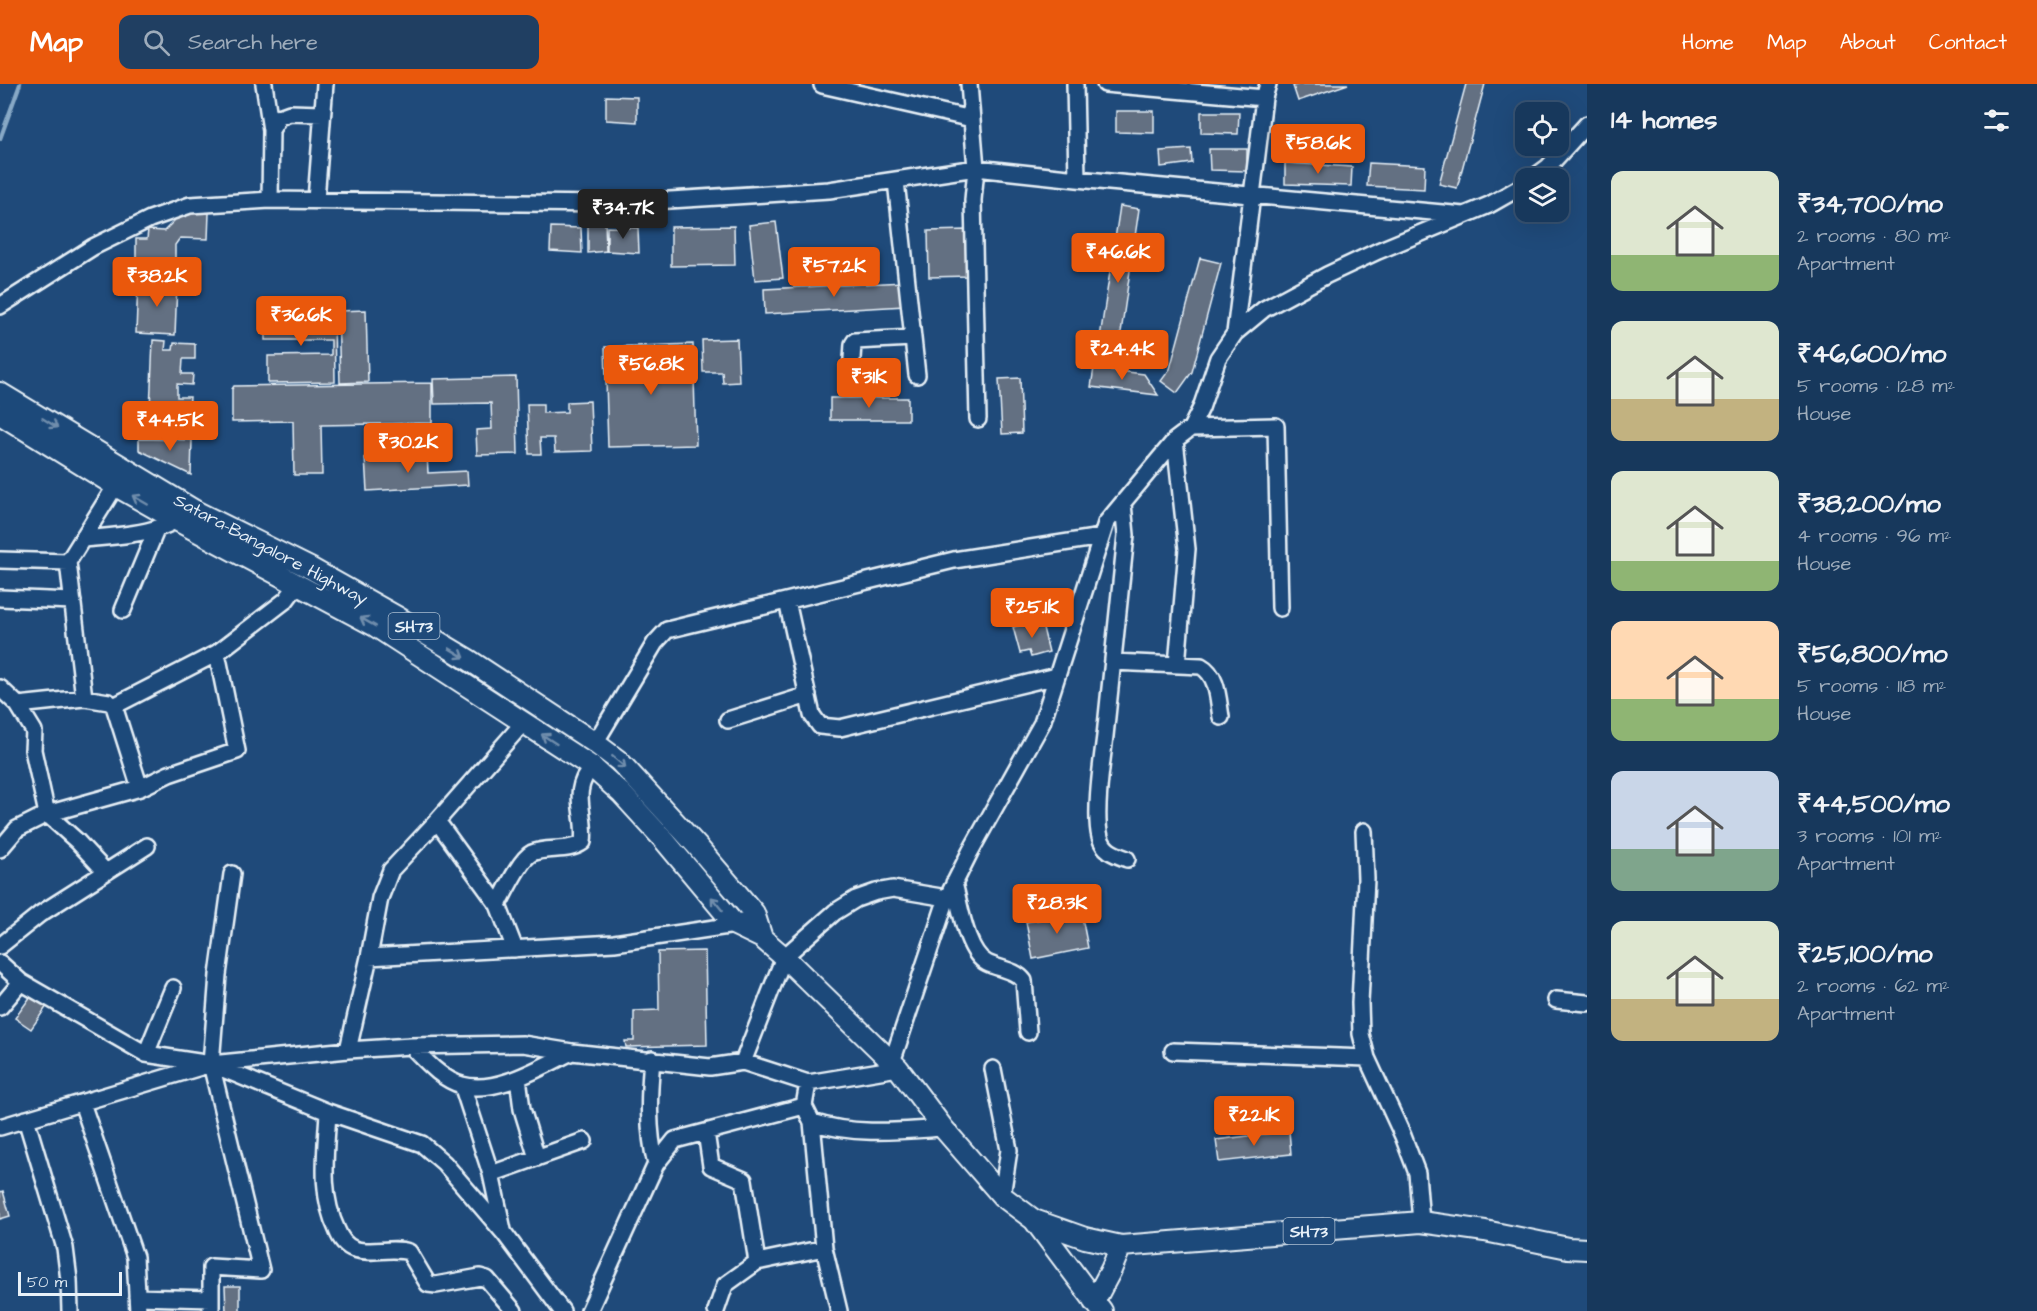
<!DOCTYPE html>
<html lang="en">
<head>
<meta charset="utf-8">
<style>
  :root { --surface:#17385c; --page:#203f62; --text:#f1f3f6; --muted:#9eacbb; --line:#365272; --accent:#ea580c }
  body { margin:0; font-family:"Architects Daughter",sans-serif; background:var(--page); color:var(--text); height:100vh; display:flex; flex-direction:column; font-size:22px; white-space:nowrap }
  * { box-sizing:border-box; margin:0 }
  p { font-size:20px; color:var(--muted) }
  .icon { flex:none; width:33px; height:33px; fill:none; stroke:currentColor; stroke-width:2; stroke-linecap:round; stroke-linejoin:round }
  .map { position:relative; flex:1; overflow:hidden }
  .side { display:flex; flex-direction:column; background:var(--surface); width:450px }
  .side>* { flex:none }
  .tools { position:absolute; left:1515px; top:18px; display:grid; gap:12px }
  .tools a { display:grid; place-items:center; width:54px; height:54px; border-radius:12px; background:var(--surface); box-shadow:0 6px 24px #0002,0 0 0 2px var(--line); font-size:30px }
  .scale { position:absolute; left:18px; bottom:15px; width:104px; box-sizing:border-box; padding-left:6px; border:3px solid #e8f1f8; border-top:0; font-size:16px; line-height:21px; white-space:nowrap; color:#e8f1f8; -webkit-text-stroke:4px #1f4a7a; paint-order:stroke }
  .price { position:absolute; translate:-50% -51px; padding:0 14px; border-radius:6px; background:var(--accent); color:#fff; font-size:20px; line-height:39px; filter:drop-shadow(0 2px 3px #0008) }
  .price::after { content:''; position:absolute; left:50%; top:36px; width:18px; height:14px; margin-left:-9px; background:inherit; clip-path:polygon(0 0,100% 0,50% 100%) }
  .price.current { background:#222; color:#fff }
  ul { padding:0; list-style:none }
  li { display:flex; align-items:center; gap:18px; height:150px; padding:0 24px }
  li span { display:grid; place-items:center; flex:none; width:168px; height:120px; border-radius:12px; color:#555 }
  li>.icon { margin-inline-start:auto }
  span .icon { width:72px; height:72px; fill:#fffc; stroke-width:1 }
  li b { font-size:26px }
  h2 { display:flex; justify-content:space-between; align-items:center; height:72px; padding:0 24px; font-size:26px }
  header { display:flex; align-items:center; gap:36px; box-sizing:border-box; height:84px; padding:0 30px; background:var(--accent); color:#fff }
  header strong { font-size:28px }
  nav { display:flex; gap:33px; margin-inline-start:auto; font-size:21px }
  .search { width:420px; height:54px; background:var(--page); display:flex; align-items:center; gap:15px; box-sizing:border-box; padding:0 21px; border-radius:12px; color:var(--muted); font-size:22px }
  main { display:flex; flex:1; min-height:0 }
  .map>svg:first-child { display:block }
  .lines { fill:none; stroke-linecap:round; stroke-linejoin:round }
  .stream { stroke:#88a9c6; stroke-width:4 }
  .building { fill:#636f82; stroke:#e8f1f8; stroke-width:1.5 }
  .minor-casing { stroke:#e8f1f8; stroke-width:20 }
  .major-casing { stroke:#e8f1f8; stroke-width:24 }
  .minor { stroke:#1f4a7a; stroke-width:15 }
  .major { stroke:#1f4a7a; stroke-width:20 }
  .oneway { stroke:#6f8dac }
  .labels { text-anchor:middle; stroke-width:5; stroke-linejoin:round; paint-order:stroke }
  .shield { fill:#1f4a7a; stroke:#acbfd2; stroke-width:1.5 }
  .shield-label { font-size:16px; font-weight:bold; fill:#e8f1f8 }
  .street-label { font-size:18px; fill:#e8f1f8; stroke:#1f4a7a }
</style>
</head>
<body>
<header>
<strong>Map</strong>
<div class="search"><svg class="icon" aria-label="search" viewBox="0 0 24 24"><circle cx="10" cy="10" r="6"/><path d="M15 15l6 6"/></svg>Search here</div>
<nav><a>Home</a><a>Map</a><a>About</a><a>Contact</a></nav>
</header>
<main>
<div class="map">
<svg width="1587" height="1227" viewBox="0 0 1587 1227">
  <rect width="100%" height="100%" fill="#1f4a7a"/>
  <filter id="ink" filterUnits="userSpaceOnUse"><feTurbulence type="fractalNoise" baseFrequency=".0167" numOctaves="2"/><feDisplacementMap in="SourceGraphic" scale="12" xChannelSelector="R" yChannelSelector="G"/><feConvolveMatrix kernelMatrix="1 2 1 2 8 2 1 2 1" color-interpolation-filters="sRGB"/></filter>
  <g filter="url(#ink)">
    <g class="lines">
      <path class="stream" d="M0,55L20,0"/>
    </g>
    <path class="building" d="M1299,0H1348L1298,17L1293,2Z
      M1466,0H1485L1457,104L1439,100Z
      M606,12L637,13V38L606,36Z
      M1116,27H1154V49L1116,48Z
      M1201,28H1239L1238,50L1201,49Z
      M1191,65L1192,79L1161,83L1160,67Z
      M1209,65H1247V87L1210,86Z
      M1285,79L1352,83L1351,102L1285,100Z
      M1369,79L1425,82L1424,105L1367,102Z
      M1120,122L1139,125L1117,276L1097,273Z
      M175,127L209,129L208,155L180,154L175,161V195L136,194V155H147L148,146L164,147L174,137Z
      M605,137L606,167L588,169V138Z
      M776,138L783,194L755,196L749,141Z
      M734,142L735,181L671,182V143Z
      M551,143L581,144L582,169L550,167Z
      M607,143L638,144L639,169L607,167Z
      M967,146L968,192L929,193L928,147Z
      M1200,174L1221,179L1192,288L1177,309L1161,297L1170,285Z
      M138,197L177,199L175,251L136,249Z
      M904,198L905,222L765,230L764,205Z
      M366,226L368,298L340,299L338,227Z
      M265,228H334L335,298L268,299V272L331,271V256H265Z
      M737,255L739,298L723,299L722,288H703L702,256Z
      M153,256L166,257L165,266H173L174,259L195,260V275H183L182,290H193L192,301L177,300V313H190L189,327L150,326Z
      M693,260L696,361L608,363L605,263Z
      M1094,284L1144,290L1158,311L1091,303Z
      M516,293L518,370L477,371L476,346L492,345L491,319L434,320L433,295Z
      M1020,294L1022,349L1002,350L999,295Z
      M432,299V339L321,341L322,391H294L293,337L232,338V305L234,302Z
      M830,314H908V336H830Z
      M590,317L592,367L555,368L554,354H540L541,370H529L527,320H543V329L567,328V318Z
      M139,355L192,356L191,391L139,366Z
      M427,369L428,389L467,387L468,401L367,407L365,373Z
      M1041,536L1049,568L1031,573L1029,567L1020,569L1013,543Z
      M1081,828L1088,864L1033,875L1026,838Z
      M705,867L707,961L626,963L625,957H634V927L659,926L658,868Z
      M31,912L47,922L31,945L15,934Z
      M1289,1047L1291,1070L1219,1078L1216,1056Z
      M3,1107L10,1132L0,1135V1108Z
      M225,1202H240V1227H226Z"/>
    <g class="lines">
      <defs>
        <path id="minor" d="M264,0L271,46
          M969,0L976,84L973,116L978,335
          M1075,0L1077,95
          M1105,0L1264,14
          M822,1L972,35
          M1533,94L1548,83L1587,40
          M896,97L917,291
          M270,116L271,46L279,33L290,29L322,30
          M316,116L325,0
          M0,222L93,163L150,135L190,121L270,116L606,120L829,106L976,84L1077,95L1464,131
          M1235,249L1264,14L1268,0
          M850,304L853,260L855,257L913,254
          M1191,344L1276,342L1280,524
          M1175,356L1187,465L1177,581
          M1123,420L1126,451C1119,518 1112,585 1105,652C1102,677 1094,730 1100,753C1104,767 1114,770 1127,775
          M82,455C108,453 155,450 176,436
          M0,476L68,478L121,393
          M0,514L73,517
          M787,517L812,631L820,642L840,644L1057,592
          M123,526L157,444
          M1113,578L1201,582C1218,591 1218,616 1221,633
          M0,604L18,621L34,647L33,666L47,730L77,757L105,787
          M18,621L84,614L68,478
          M114,622L217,569L286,516L298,500
          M728,636L808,611
          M595,659L655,559L667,546L954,476L1101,453
          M140,704L169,690L237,667L217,569
          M437,737L498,821L515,865
          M1364,747L1366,795L1360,919L1361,950L1367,974L1403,1052L1417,1089L1421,1138
          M0,765L17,745L47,730L140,704L114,622L109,618L84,614
          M954,799C960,821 966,868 987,879C999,885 1016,886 1024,897L1028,948
          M498,821C505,808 520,775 532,769C548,762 568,769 583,758C587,730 569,708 592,683
          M0,862L40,830L147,762
          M369,873L614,859L735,841L741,837
          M0,879L21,898L146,970L211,980L328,1028L422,1060L444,1079L504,1149L562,1227
          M1556,916L1587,919
          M0,923L21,898
          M411,962C425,976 442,996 462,1001C497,1011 542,982 572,968
          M348,966L369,873L380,814L391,786L437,737L524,638
          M1173,967L1367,974
          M146,970L173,904
          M652,975C649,1009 647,1046 656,1080
          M743,978L784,873L835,828L856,815L876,808L893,805L947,814
          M892,978L947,814L970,768L1042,639L1106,439L1175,356L1191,344L1201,324L1218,274L1235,249L1264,225L1327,191L1378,167L1489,121L1526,100
          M993,985L1009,1066L1002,1112
          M518,994L522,1025L537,1074
          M462,1001L491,1090L503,1146
          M82,1019L135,1173L138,1227
          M804,1022L812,1038C855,1052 899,1047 943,1044
          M328,1028C326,1068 319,1109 337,1146C340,1154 346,1162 354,1165C372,1171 391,1162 409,1168L428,1200L436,1201L480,1193L487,1195L514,1227
          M26,1035L65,1164L69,1196L70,1227
          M812,1038L824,1164
          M0,1043L211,980L348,966L411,962L523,960L572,968L710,983L743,978L808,999L898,984
          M706,1048L711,1082L744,1096L757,1178
          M491,1090L584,1057
          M137,1213L211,1215
          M211,1227V1183L261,1186L211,980L218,891L232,790
          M589,1227L656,1080L675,1056L804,1022L808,999
          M716,1227L725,1201L757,1178L824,1164L839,1227"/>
        <path id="major" d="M0,309L197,428L310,484L399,534L469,576L595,659L619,677L697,762L754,829L762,854
          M0,330L116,402L176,436L375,542L592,683L621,709L664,756L735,841L762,854L784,873L898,984L943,1044L1002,1112L1034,1136L1085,1154L1121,1162L1421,1138L1485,1147L1568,1164L1587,1165
          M1034,1136L1102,1227
          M1094,1218L1111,1186L1121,1162"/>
      </defs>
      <use href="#minor" class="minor-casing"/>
      <use href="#major" class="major-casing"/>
      <use href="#minor" class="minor"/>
      <use href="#major" class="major"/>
    </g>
    <defs><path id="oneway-shaft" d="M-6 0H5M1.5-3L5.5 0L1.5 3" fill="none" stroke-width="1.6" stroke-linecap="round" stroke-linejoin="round" transform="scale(1.5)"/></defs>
    <g class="oneway">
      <use href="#oneway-shaft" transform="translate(50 339) rotate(32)"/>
      <use href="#oneway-shaft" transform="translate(140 416) rotate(-150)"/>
      <use href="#oneway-shaft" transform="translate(368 538) rotate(-151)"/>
      <use href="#oneway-shaft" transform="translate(457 569) rotate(31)"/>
      <use href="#oneway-shaft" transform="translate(549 655) rotate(-147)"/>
      <use href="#oneway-shaft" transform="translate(619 678) rotate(41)"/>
      <use href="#oneway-shaft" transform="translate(717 820) rotate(-129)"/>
    </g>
  </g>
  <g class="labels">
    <g class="shield">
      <rect x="388.5" y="529" width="51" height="26" rx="4.5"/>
      <rect x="1283.5" y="1134" width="51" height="26" rx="4.5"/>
    </g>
    <g class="shield-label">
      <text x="414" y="548">SH73</text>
      <text x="1309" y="1153">SH73</text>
    </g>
    <g class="street-label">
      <text transform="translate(271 465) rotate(28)" y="6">Satara-Bangalore Highway</text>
    </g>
  </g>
</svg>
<div class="tools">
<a><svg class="icon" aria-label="locate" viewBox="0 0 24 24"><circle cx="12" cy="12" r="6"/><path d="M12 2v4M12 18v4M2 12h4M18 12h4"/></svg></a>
<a><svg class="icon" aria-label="layers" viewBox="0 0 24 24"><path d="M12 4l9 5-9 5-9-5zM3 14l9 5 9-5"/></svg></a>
</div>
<div class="scale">50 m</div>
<b class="price" style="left:1318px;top:91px">₹58.6K</b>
<b class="price current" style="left:623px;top:156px">₹34.7K</b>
<b class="price" style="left:1118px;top:200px">₹46.6K</b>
<b class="price" style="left:834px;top:214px">₹57.2K</b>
<b class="price" style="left:157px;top:224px">₹38.2K</b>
<b class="price" style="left:301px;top:263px">₹36.6K</b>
<b class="price" style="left:1122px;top:297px">₹24.4K</b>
<b class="price" style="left:651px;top:312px">₹56.8K</b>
<b class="price" style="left:869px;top:325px">₹31K</b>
<b class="price" style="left:170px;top:368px">₹44.5K</b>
<b class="price" style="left:408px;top:390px">₹30.2K</b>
<b class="price" style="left:1032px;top:555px">₹25.1K</b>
<b class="price" style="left:1057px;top:851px">₹28.3K</b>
<b class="price" style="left:1254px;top:1063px">₹22.1K</b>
</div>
<section class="side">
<h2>14 homes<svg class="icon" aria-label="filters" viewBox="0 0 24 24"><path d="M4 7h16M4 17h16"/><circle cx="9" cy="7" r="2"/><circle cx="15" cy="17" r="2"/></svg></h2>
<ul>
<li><span style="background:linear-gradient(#dfe7d0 70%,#8fb573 0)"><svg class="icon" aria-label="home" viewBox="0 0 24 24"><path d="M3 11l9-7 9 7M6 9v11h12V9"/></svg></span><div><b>₹34,700/mo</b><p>2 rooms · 80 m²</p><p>Apartment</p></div></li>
<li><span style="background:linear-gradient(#dfe7d0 65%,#c2b280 0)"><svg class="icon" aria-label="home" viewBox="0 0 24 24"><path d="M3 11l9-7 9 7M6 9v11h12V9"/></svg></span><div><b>₹46,600/mo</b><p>5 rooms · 128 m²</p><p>House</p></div></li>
<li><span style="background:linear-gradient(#dfe7d0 75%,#8fb573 0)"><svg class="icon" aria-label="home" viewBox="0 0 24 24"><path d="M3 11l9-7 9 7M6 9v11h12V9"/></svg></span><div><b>₹38,200/mo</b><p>4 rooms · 96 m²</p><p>House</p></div></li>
<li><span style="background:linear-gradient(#ffd9b3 65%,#8fb573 0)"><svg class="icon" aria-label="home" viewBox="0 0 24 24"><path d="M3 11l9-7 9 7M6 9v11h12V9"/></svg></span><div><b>₹56,800/mo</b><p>5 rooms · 118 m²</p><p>House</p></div></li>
<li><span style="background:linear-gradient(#c9d6e8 65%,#7fa58c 0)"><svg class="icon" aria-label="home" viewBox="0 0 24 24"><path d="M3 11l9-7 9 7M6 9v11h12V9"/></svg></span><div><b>₹44,500/mo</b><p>3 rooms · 101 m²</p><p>Apartment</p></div></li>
<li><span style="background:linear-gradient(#dfe7d0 65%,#c2b280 0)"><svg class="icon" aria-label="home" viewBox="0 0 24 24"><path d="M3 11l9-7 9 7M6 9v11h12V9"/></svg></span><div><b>₹25,100/mo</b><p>2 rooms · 62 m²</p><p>Apartment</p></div></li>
</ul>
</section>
</main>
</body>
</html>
